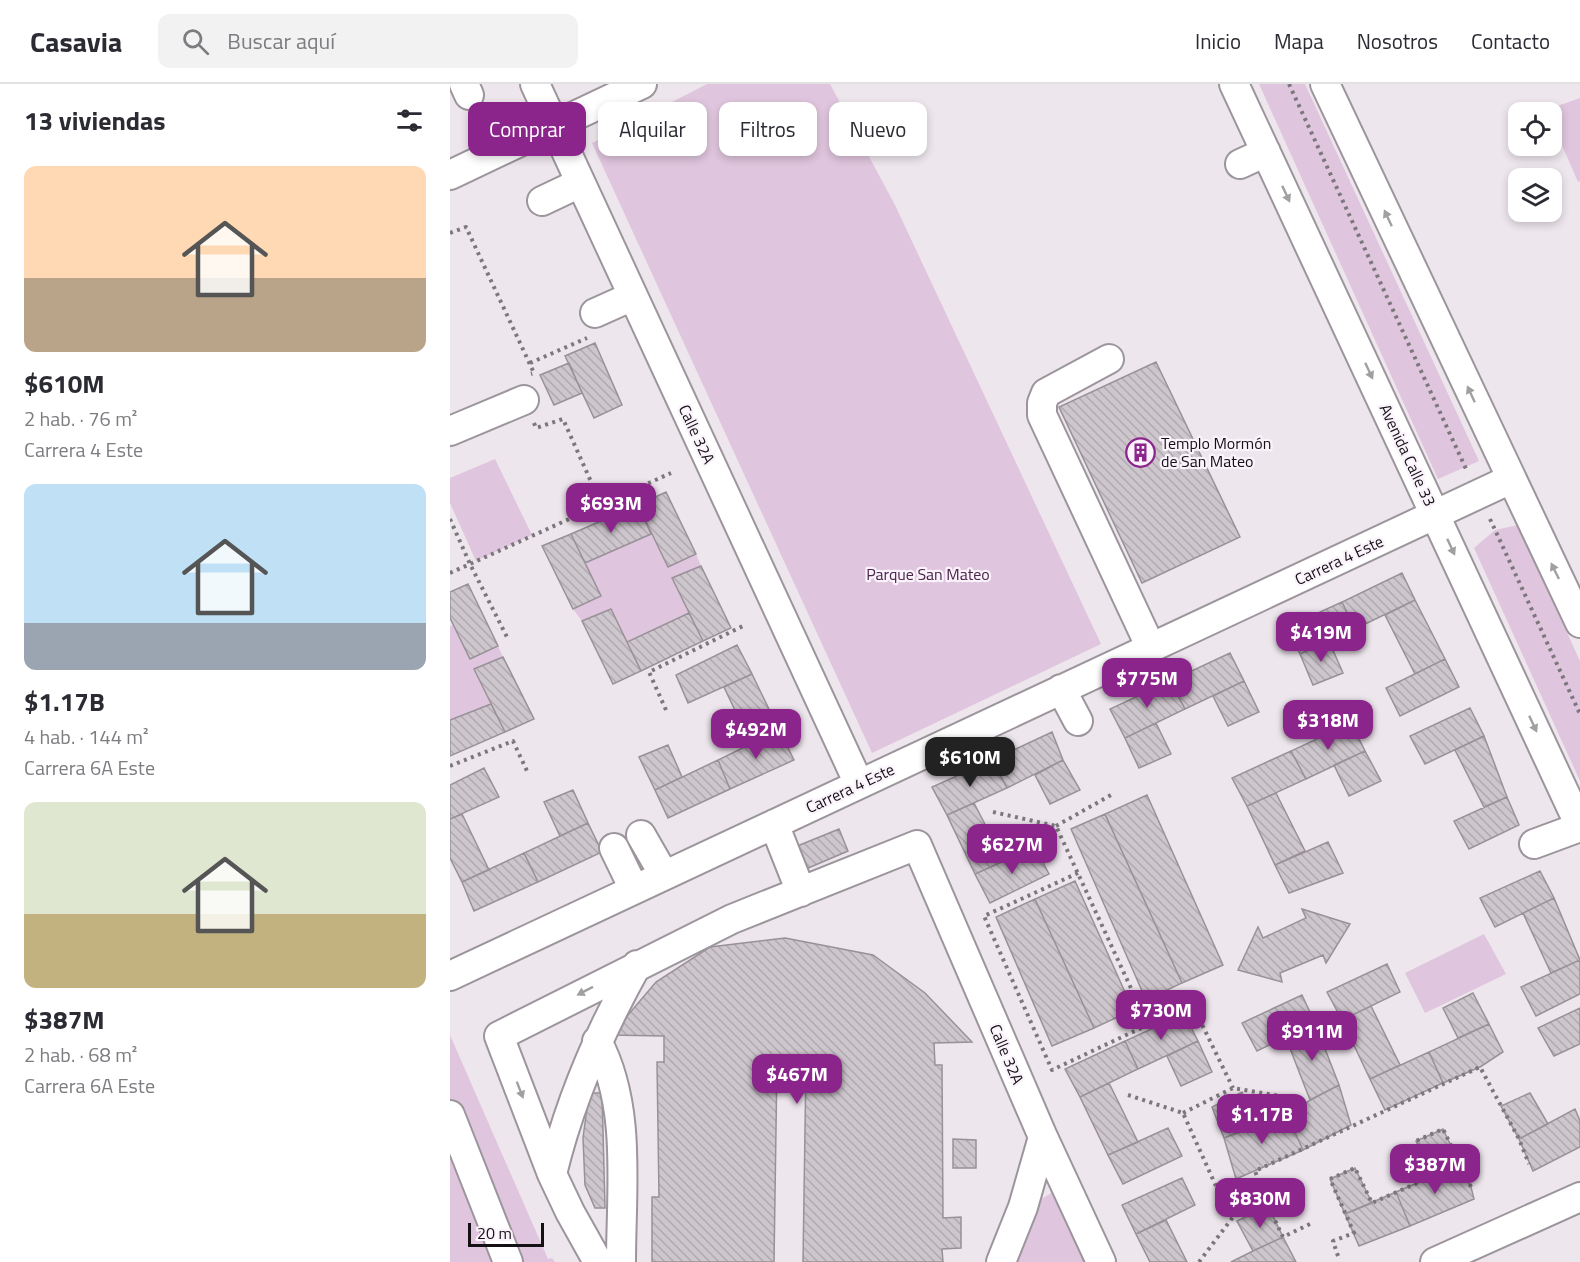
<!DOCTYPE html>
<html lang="es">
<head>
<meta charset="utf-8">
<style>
  :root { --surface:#fff; --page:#f2f2f3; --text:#2b2b33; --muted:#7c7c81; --line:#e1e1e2; --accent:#8b258c }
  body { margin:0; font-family:"Titillium Web",sans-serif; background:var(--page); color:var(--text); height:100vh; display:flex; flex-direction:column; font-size:22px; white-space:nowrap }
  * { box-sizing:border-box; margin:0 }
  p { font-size:20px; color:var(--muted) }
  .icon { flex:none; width:33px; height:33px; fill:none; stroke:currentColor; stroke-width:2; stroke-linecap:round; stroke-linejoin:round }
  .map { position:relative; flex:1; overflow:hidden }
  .panel { display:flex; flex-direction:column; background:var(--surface); width:450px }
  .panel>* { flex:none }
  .hud { position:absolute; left:18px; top:18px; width:570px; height:54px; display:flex; gap:12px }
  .buttons { position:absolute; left:1058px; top:18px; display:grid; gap:12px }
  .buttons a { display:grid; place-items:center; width:54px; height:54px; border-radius:12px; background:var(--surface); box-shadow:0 3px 9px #0003; font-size:30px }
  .scale { position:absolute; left:18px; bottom:15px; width:76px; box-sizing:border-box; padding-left:6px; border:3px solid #141114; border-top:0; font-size:16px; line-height:21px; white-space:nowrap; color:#141114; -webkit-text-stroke:4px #fbf3fb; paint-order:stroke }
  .price { position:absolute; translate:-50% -51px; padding:0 14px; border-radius:12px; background:var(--accent); color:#fff; font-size:20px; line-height:39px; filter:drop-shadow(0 2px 3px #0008) }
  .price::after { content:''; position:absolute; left:50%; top:36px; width:18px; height:14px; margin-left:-9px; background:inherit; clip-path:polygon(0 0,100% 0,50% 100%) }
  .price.on { background:#222; color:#fff }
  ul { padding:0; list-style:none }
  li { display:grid; align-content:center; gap:12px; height:318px; padding:0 24px }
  li span { display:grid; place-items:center; height:186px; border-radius:12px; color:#555 }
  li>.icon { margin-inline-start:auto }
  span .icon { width:108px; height:108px; fill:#fffc; stroke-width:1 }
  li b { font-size:26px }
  h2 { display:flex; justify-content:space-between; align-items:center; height:72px; padding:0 24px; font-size:26px }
  .chip { padding:0 21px; border-radius:12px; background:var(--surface); box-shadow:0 3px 9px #0003; font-size:21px; line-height:54px }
  .chip.on { background:var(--accent); color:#fff }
  header { display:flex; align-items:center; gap:36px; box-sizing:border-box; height:84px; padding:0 30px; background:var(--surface); border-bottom:2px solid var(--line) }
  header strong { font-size:28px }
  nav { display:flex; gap:33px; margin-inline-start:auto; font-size:21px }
  .search { width:420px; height:54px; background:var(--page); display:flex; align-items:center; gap:15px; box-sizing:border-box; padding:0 21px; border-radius:12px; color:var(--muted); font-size:22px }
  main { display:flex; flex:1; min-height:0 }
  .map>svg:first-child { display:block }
  .green { fill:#dfc5dd }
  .building { fill:url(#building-back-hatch); stroke:#989198; stroke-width:1.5 }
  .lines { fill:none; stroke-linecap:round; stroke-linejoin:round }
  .minor-casing { stroke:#9c959c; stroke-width:32 }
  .path { stroke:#7c777c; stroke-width:4; stroke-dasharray:3 4.5; stroke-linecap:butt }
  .minor { stroke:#fff; stroke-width:28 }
  .oneway { fill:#a1a0a1 }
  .labels { text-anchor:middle; stroke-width:4.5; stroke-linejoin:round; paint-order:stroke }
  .street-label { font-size:16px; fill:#141114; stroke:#fbf3fb }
  .poi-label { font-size:16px; fill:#141114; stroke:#fbf3fb; text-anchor:start }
  .park-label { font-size:16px; fill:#4c244c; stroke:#fbf3fb }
</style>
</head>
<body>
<header>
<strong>Casavia</strong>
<div class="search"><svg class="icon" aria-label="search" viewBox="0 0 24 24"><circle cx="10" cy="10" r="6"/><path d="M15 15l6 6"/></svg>Buscar aquí</div>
<nav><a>Inicio</a><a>Mapa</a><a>Nosotros</a><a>Contacto</a></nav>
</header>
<main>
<section class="panel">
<h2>13 viviendas<svg class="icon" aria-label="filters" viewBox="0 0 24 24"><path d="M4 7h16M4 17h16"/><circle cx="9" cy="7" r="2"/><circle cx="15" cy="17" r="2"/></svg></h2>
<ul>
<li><span style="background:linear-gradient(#ffd9b3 60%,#b9a48a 0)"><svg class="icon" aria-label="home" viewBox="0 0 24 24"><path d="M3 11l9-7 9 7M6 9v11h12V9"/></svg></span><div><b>$610M</b><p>2 hab. · 76 m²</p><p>Carrera 4 Este</p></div></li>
<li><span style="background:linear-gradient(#bfe0f5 75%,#9aa5b1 0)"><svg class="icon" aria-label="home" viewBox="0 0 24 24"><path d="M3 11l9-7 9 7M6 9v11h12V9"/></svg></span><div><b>$1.17B</b><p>4 hab. · 144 m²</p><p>Carrera 6A Este</p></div></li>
<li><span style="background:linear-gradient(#dfe7d0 60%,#c2b280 0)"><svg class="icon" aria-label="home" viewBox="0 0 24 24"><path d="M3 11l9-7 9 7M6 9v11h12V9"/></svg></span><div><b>$387M</b><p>2 hab. · 68 m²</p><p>Carrera 6A Este</p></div></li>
</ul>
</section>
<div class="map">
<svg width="1130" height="1178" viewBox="0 0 1130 1178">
  <defs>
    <pattern id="building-back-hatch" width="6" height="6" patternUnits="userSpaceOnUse" patternTransform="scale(1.5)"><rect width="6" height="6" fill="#cec6cd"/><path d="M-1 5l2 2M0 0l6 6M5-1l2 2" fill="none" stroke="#b0a9af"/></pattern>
  </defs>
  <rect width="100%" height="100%" fill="#eee6ed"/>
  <path class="green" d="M257,0H380L445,121L651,560L422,669L142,59Z
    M809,0H855L1029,377L988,395Z
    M1130,14V97L1128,98L1101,36V28H1098L1096,26Z
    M45,375L82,451L26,477L0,419V394Z
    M1068,441L1130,577V697L1024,464L1045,446Z
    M201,450L218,482L246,470L251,482L222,494L239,529L177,558L161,525L132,537L123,525L151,512L135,479Z
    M3,541L20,575L48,562L53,573L24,585L41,620L0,636V542Z
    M1034,850L1056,890L975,929L955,889Z
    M0,951L98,1175L102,1174L105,1178H0Z
    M603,1108L635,1178H567L588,1117Z"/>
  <path class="building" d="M145,259L172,321L144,334L115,272Z
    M706,278L790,453L692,499L609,323Z
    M119,279L132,309L104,321L90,291Z
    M216,408L246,470L218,483L188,421Z
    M188,421L201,450L135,479L121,450Z
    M121,450L151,512L123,525L92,462Z
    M251,482L281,544L253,557L222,494Z
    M952,489L965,516L905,545L892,518Z
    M18,500L48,562L20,575L0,534V508Z
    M965,516L995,575L965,590L935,531Z
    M892,518L905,545L850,570L837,543Z
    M161,525L191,587L163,600L132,537Z
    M239,529L253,557L191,587L177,558Z
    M879,557L893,589L863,601L850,570Z
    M287,561L302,590L238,619L226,591Z
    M780,569L794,597L735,625L720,597Z
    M53,573L84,635L55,648L24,585Z
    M995,575L1009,603L950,632L936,604Z
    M302,590L329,646L301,660L274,603Z
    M720,597L735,625L675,654L660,625Z
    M794,597L809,628L778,642L763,612Z
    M41,620L55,648L0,672V636Z
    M1020,624L1034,652L975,680L960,652Z
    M706,639L721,670L689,684L675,654Z
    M901,639L915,667L856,695L841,667Z
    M329,646L344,676L280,705L268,676Z
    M602,648L613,676L557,704L542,676Z
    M1034,652L1057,713L1034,723L1005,666Z
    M218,661L232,693L205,706L189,673Z
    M841,667L856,695L797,722L782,694Z
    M915,667L931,697L899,712L884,681Z
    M268,676L280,705L218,734L205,706Z
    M542,676L557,704L497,731L482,703Z
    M613,676L630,706L600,720L585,691Z
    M34,684L49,713L0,735V701Z
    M123,706L138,739L110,752L94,718Z
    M826,709L855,767L825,781L797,722Z
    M697,711L773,881L732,899L655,730Z
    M1057,713L1069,741L1019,765L1004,737Z
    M524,719L554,777L525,790L497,731Z
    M12,730L39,786L12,798L0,774V735Z
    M655,730L732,899L696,916L621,745Z
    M138,739L152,768L88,798L74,769Z
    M389,745L398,767L356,785L345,763Z
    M878,758L893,789L839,809L825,781Z
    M585,763L599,790L540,819L525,790Z
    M74,769L88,798L24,827L12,798Z
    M1090,787L1104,814L1045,843L1030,814Z
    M625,797L683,926L644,944L585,815Z
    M1104,814L1130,876L1101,889L1073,829Z
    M585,815L644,944L602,962L546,833Z
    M852,825L900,840L876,879L873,871L830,889L832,898L788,886L808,843L813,854L856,834Z
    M335,854L423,871L475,909L522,958L484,959L485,981H492L493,1134L511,1133V1164L492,1165L493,1178H353L356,979H327L324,1178H202V1113H209L207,978H214V952L161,951L206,898L260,863Z
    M1130,876V910L1086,932L1071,903Z
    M937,880L950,908L892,936L877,908Z
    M1023,909L1039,940L1008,954L993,924Z
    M852,911L865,939L807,967L792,939Z
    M921,922L950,981L920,995L892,936Z
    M1130,924V960L1104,972L1088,944Z
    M734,930L748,957L688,985L675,957Z
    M865,939L889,1001L860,1016L836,954Z
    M1039,940L1053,968L1030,983L993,999L979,968Z
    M675,957L688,985L630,1013L615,985Z
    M748,957L762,988L731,1002L717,972Z
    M979,968L993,999L935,1026L920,995Z
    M659,999L688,1058L658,1071L630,1013Z
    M889,1001L901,1041L853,1066L836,1029Z
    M792,1008L809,1041L774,1054L762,1023Z
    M139,1009H152L155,1124H145L135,1101L133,1054Z
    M1080,1009L1098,1040L1069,1055L1051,1022Z
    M1125,1025L1130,1037V1063L1083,1087L1069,1055Z
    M836,1029L853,1066L786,1095L774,1054Z
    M718,1044L732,1072L673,1100L658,1071Z
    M993,1045L1010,1081L983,1092L966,1057Z
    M503,1055L526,1056V1084H503Z
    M1010,1081L1021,1103L1024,1115L960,1142L946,1108Z
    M905,1084L922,1119L895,1130L880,1095Z
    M732,1094L745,1121L686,1150L672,1121Z
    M946,1108L960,1142L909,1162L895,1130Z
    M818,1122L833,1153L803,1167L787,1137Z
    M716,1136L737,1178H700L686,1150Z
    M833,1153L846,1178H781L803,1167Z"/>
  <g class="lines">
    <defs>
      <path id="minor" d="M14,0L19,11
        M85,0L409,700
        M784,0L1130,742
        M875,0L1130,539
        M790,80L816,68
        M0,91L192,0
        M92,117L130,99
        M145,229L183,212
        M659,275L596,309L592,319V331L701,564
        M0,347L74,316
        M611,605L628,637
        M324,740L351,808
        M191,751L214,791
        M1084,760L1130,743
        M164,764L184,805
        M0,892L1061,395
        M147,957C182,1022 171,1105 171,1178
        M0,1031L58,1178
        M102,1090C120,1015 150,947 187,881
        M148,1178L120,1128L102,1090L49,952L282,835L467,761L593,1053L651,1178
        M551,1178L573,1123L593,1053
        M985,1178L1130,1113"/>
    </defs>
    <use href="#minor" class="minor-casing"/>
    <path class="path" d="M839,0L1017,387
      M0,149L16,143L84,289L81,290
      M80,279L137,254
      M84,339L86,344L113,335L151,420
      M0,435L20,480L58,555
      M1040,435L1130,630
      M0,489L221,389
      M216,626L199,588L293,542
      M0,682L63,657L77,687
      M543,728L606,742L698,941
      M606,742L661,711
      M628,789L534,832L602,986L742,920L783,1004
      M678,1011L733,1029L770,1111L809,1098
      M733,1029L783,1004L836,1013
      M860,1140L833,1153L820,1126L805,1087L1030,983L1069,1055L1079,1080
      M888,1172L883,1157L904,1149L880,1095L905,1084L922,1119L983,1092L966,1057L993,1045L1021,1103
      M749,1178L786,1129L816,1115"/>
    <use href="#minor" class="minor"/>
  </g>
  <defs><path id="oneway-solid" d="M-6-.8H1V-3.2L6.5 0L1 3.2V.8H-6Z" transform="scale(1.5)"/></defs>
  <g class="oneway">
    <use href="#oneway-solid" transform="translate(836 110) rotate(65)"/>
    <use href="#oneway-solid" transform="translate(938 134) rotate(-115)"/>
    <use href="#oneway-solid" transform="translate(919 287) rotate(65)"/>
    <use href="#oneway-solid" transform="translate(1021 310) rotate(-115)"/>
    <use href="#oneway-solid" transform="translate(1001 463) rotate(65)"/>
    <use href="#oneway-solid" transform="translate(1105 487) rotate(-116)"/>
    <use href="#oneway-solid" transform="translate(1083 640) rotate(65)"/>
    <use href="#oneway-solid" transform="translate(135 907) rotate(153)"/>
    <use href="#oneway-solid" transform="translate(70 1006) rotate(69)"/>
  </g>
  <defs>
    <symbol id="building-ring" viewBox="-11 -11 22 22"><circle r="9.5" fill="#fbf3fb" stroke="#8b258c" stroke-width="1.5"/><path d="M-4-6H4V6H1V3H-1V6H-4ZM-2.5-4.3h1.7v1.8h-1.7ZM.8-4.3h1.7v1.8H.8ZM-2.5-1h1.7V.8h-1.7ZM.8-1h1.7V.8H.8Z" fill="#8b258c"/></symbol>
  </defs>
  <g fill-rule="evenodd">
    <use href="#building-ring" x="674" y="352" width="33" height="33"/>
  </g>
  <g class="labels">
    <g class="street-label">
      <text transform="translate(247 350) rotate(65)" y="6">Calle 32A</text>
      <text transform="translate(958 371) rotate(65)" y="6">Avenida Calle 33</text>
      <text transform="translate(889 476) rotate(-25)" y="6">Carrera 4 Este</text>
      <text transform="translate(400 704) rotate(-25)" y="6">Carrera 4 Este</text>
      <text transform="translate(557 970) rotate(67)" y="6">Calle 32A</text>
    </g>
    <g class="poi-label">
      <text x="711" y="365">Templo Mormón<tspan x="711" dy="18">de San Mateo</tspan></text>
    </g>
    <g class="park-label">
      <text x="478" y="496">Parque San Mateo</text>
    </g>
  </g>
</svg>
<div class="buttons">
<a><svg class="icon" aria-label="locate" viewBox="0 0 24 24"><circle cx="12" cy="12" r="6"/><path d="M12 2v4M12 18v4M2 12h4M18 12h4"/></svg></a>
<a><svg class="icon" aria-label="layers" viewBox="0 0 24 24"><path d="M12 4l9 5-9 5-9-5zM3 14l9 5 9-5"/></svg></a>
</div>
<div class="scale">20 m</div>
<b class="price" style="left:161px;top:450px">$693M</b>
<b class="price" style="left:871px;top:579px">$419M</b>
<b class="price" style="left:697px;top:625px">$775M</b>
<b class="price" style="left:878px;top:667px">$318M</b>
<b class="price" style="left:306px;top:676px">$492M</b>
<b class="price on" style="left:520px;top:704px">$610M</b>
<b class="price" style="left:562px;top:791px">$627M</b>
<b class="price" style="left:711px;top:957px">$730M</b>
<b class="price" style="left:862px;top:978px">$911M</b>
<b class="price" style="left:347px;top:1021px">$467M</b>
<b class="price" style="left:812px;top:1061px">$1.17B</b>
<b class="price" style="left:985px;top:1111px">$387M</b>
<b class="price" style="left:810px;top:1145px">$830M</b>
<div class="hud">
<a class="chip on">Comprar</a>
<a class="chip">Alquilar</a>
<a class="chip">Filtros</a>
<a class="chip">Nuevo</a>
</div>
</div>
</main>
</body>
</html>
